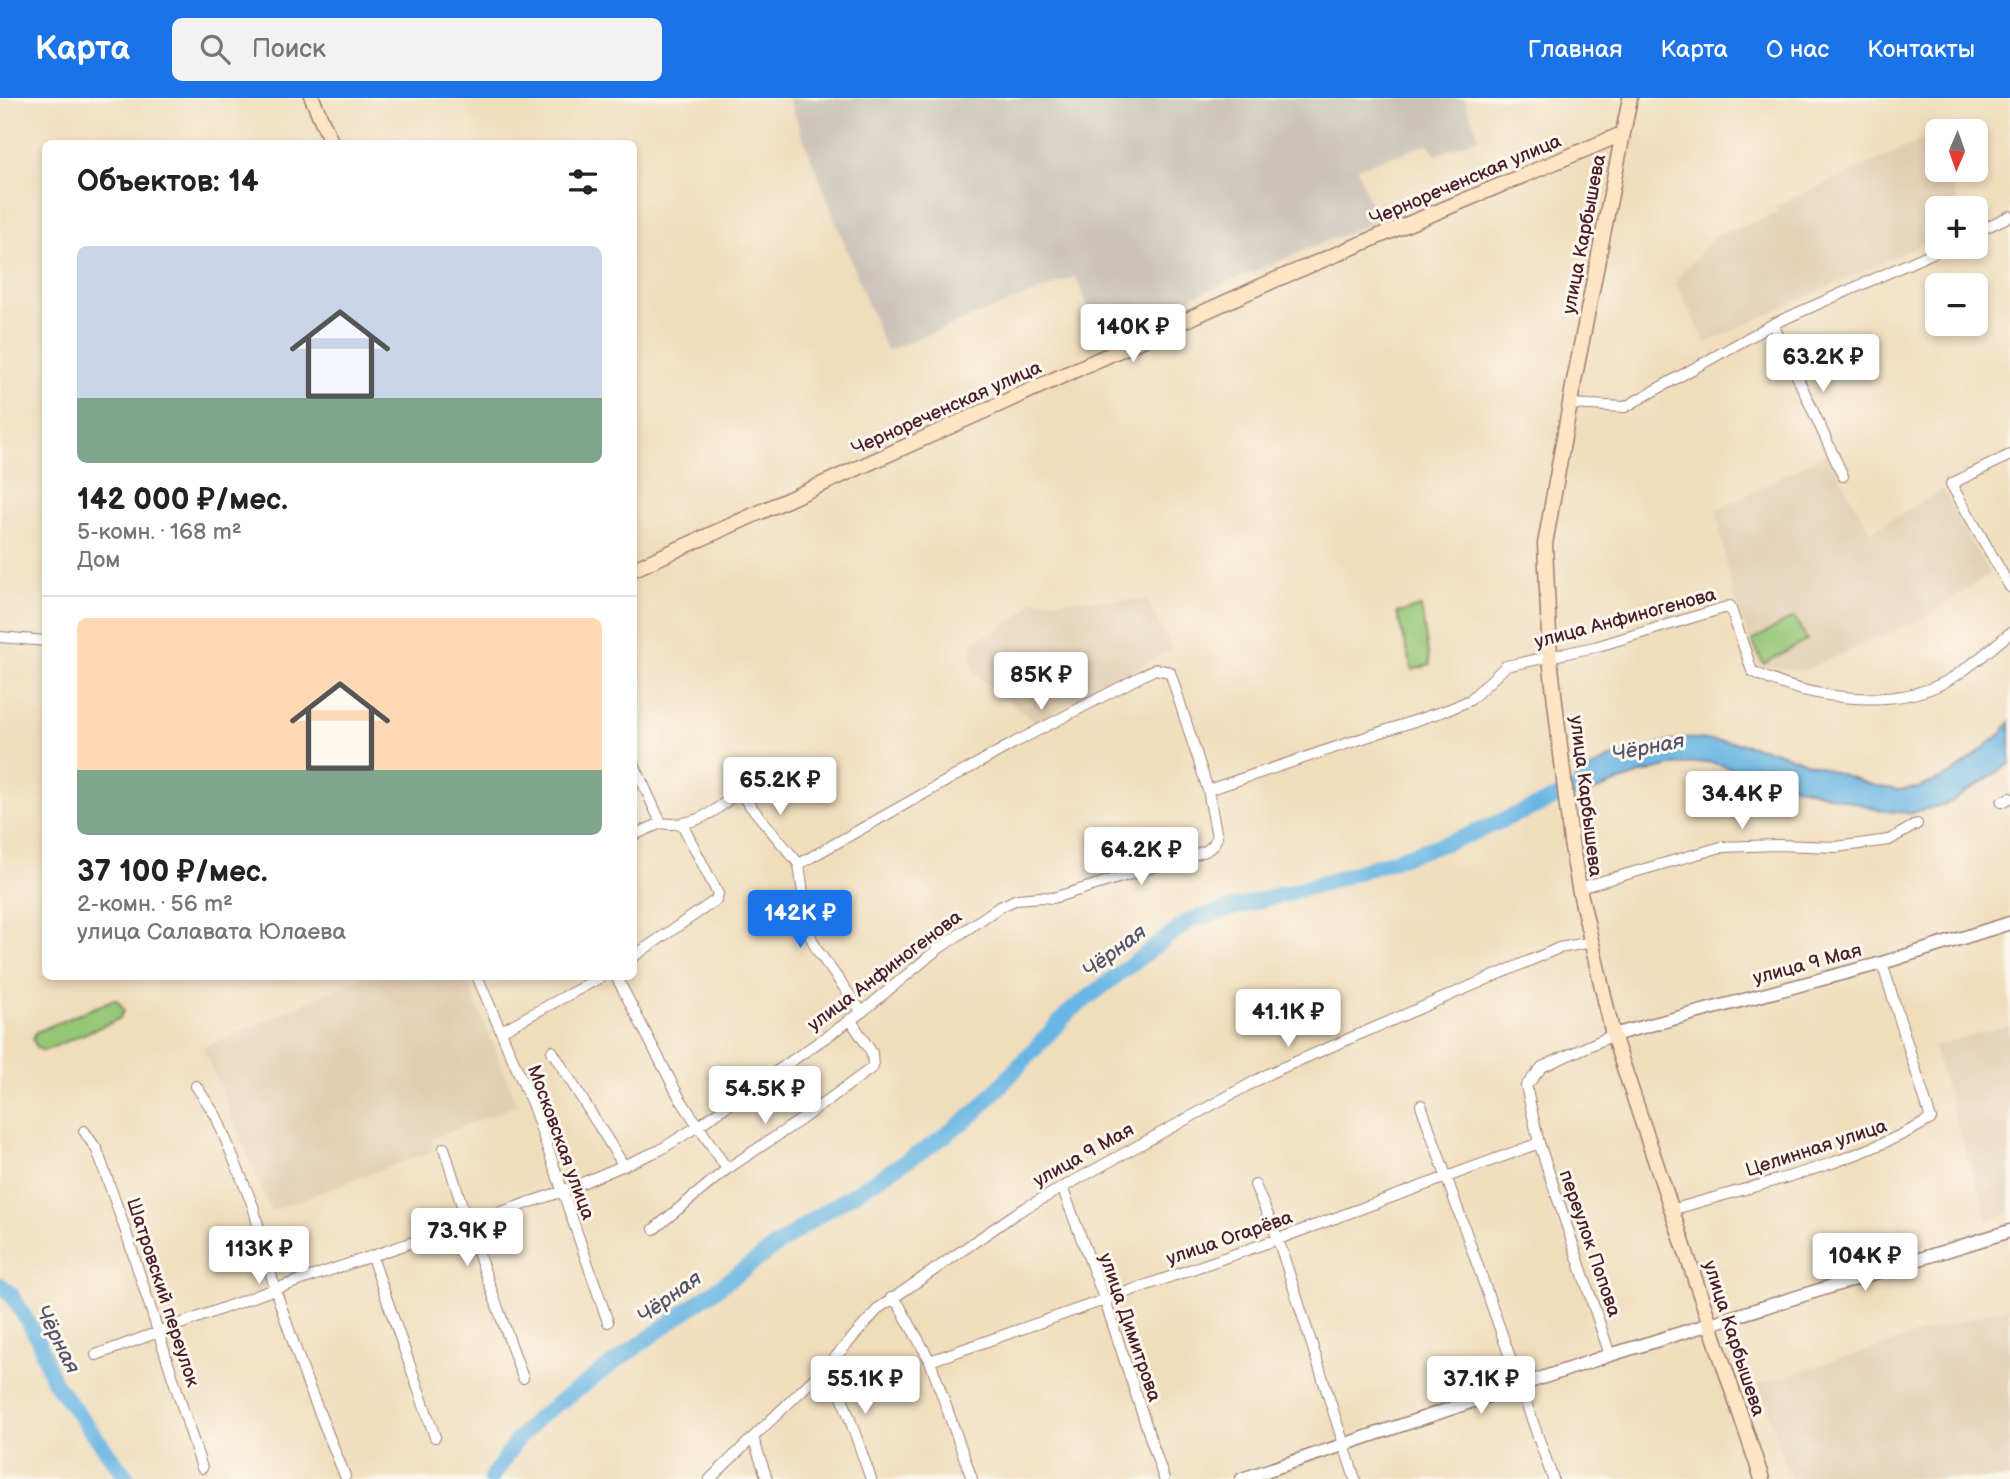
<!DOCTYPE html>
<html lang="ru">
<head>
<meta charset="utf-8">
<style>
  :root { --surface:#fff; --page:#f2f2f2; --text:#222; --muted:#767676; --line:#e0e0e0; --accent:#1a73e8 }
  body { margin:0; font-family:"Balsamiq Sans",sans-serif; background:var(--page); color:var(--text); height:100vh; display:flex; flex-direction:column; font-size:26px; white-space:nowrap }
  * { box-sizing:border-box; margin:0 }
  p { font-size:23px; color:var(--muted) }
  .icon { flex:none; width:38px; height:38px; fill:none; stroke:currentColor; stroke-width:2; stroke-linecap:round; stroke-linejoin:round }
  .map { position:relative; flex:1; overflow:hidden }
  .details { position:absolute; left:42px; top:42px; width:595px; height:840px; display:flex; flex-direction:column; background:var(--surface); border-radius:10px; box-shadow:0 4px 10px #0003 }
  .details>* { flex:none }
  .needle { width:46px; rotate:182deg }
  .fabs { position:absolute; left:1925px; top:21px; display:grid; gap:14px }
  .fabs a { display:grid; place-items:center; width:63px; height:63px; border-radius:10px; background:var(--surface); box-shadow:0 4px 10px #0003; font-size:35px }
  .price { position:absolute; translate:-50% -60px; padding:0 16px; border-radius:7px; background:#fff; color:#222; font-size:23px; line-height:46px; filter:drop-shadow(0 2px 4px #0008) }
  .price::after { content:''; position:absolute; left:50%; top:42px; width:21px; height:16px; margin-left:-10px; background:inherit; clip-path:polygon(0 0,100% 0,50% 100%) }
  .price.selected { background:var(--accent); color:#fff }
  ul { padding:0; list-style:none }
  li { display:grid; align-content:center; gap:14px; height:371px; padding:0 35px }
  li+li { border-top:2px solid var(--line) }
  li span { display:grid; place-items:center; height:217px; border-radius:10px; color:#555 }
  li>.icon { margin-inline-start:auto }
  span .icon { width:126px; height:126px; fill:#fffc; stroke-width:1 }
  li b { font-size:30px }
  h2 { display:flex; justify-content:space-between; align-items:center; height:84px; padding:0 35px; font-size:30px }
  header { display:flex; align-items:center; gap:42px; box-sizing:border-box; height:98px; padding:0 35px; background:var(--accent); color:#fff }
  header strong { font-size:33px }
  nav { display:flex; gap:38px; margin-inline-start:auto; font-size:24px }
  .search { width:490px; height:63px; background:var(--page); display:flex; align-items:center; gap:18px; box-sizing:border-box; padding:0 24px; border-radius:10px; color:var(--muted); font-size:26px }
  .map>svg:first-child { display:block }
  .built { fill:#e1cdb1 }
  .industrial { fill:#cbc3b8 }
  .green { fill:#95c777; stroke:#707351; stroke-width:2 }
  .water { fill:#69b6e3; stroke:#5a6a87; stroke-width:2 }
  .lines { fill:none; stroke-linecap:round; stroke-linejoin:round }
  .river { stroke:#69b6e3; stroke-width:16 }
  .minor-casing { stroke:#9d7e74; stroke-width:12 }
  .tertiary-casing { stroke:#9d7e74; stroke-width:15 }
  .secondary-casing { stroke:#9d7e74; stroke-width:17 }
  .minor { stroke:#fff; stroke-width:10 }
  .tertiary { stroke:#fff; stroke-width:12 }
  .secondary { stroke:#fde5c5; stroke-width:14 }
  .labels { text-anchor:middle; stroke-width:6; stroke-linejoin:round; paint-order:stroke }
  .street-label { font-size:19px; fill:#4a1f2b; stroke:#fbf7ec }
  .water-label { font-size:21px; font-style:italic; fill:#55546b; stroke:#fbf7ec }
</style>
</head>
<body>
<header>
<strong>Карта</strong>
<div class="search"><svg class="icon" aria-label="search" viewBox="0 0 24 24"><circle cx="10" cy="10" r="6"/><path d="M15 15l6 6"/></svg>Поиск</div>
<nav><a>Главная</a><a>Карта</a><a>О нас</a><a>Контакты</a></nav>
</header>
<div class="map">
<svg width="2010" height="1381" viewBox="0 0 2010 1381">
  <rect width="100%" height="100%" fill="#fbf7ec"/>
  <filter id="ink" filterUnits="userSpaceOnUse"><feTurbulence type="fractalNoise" baseFrequency=".0143" numOctaves="2"/><feDisplacementMap in="SourceGraphic" scale="14" xChannelSelector="R" yChannelSelector="G"/><feConvolveMatrix kernelMatrix="1 2 1 2 8 2 1 2 1" color-interpolation-filters="sRGB"/></filter>
  <filter id="wash" filterUnits="userSpaceOnUse"><feTurbulence type="fractalNoise" baseFrequency=".00686" numOctaves="4" result="noise"/><feDisplacementMap in="SourceGraphic" scale="28" xChannelSelector="R" yChannelSelector="G"/><feGaussianBlur stdDeviation="1.57" result="paint"/><feColorMatrix in="noise" values="0 0 0 0 0 0 0 0 0 0 0 0 0 0 0 0 0 1.4 0 .05"/><feComposite in="paint" operator="in"/></filter>
  <g filter="url(#wash)">
    <rect width="100%" height="100%" fill="#f0ddbc"/>
    <path class="built" d="M1929,39L1937,58V72H1944L1961,110H1937V139L1706,245L1675,184L1714,139L1777,115L1775,108Z
      M1827,355L1870,434L1943,391L1962,430L1990,476L1920,522L1802,573L1759,567L1732,493L1716,413Z
      M1034,502H1147L1172,552L1035,624L972,573V545L1020,518Z
      M367,878L466,879L517,1007L431,1041L434,1052L271,1113L203,950Z
      M2010,927V1115L1988,1123L1933,948Z
      M2010,1208V1381H1790L1759,1286Z"/>
    <path class="industrial" d="M788,0H1464L1479,39L1436,57L1428,46L1357,70L1376,123L1101,236L1075,179L886,253Z"/>
    <path class="green" d="M1421,509L1430,567L1412,572L1397,515Z
      M1794,519L1807,542L1764,566L1752,543Z
      M115,901L119,904L124,913L119,921L44,953L37,950L33,941L36,934Z"/>
    <path class="water" d="M2010,624V666L1949,705L1911,715L1884,713L1710,664L1673,667L1637,677L1578,699L1575,681L1607,661L1683,640L1733,644L1771,652L1872,687L1897,692L1918,690L1952,676L2002,635Z"/>
    <g class="lines">
      <path class="river" d="M0,1187L11,1196L38,1241L53,1283L128,1381
        M491,1381L517,1342L539,1319L815,1120L935,1045L976,1014L1069,914L1190,822L1331,783L1464,739L1595,683"/>
    </g>
  </g>
  <g filter="url(#ink)">
    <g class="lines">
      <defs>
        <path id="minor" d="M1976,134L2010,118
          M1773,226L1843,378
          M1570,306L1625,309L1773,226L1946,149
          M2010,357L1951,386L2010,489
          M0,539L46,543
          M634,666L661,725L634,737
          M2002,704L2010,700
          M661,725C691,730 719,714 737,692L799,766L808,833L817,852L862,914
          M799,766L1012,646L1155,571L1170,574L1208,692
          M1579,790L1721,749L1778,747L1836,749L1889,742L1917,726
          M634,858L716,802L718,796L683,728
          M477,878L533,1008L608,1224
          M616,878L679,999L727,1071
          M501,933L603,878
          M552,953L624,1068
          M196,988L216,1018L253,1108L275,1191L307,1284L345,1378
          M1421,1007L1553,1381
          M84,1033L97,1052L125,1131L202,1370
          M444,1050L467,1124L523,1280
          M1255,1087L1278,1141L1355,1381
          M1062,1089L1104,1200L1164,1381
          M1671,1112C1759,1086 1852,1067 1931,1021L1882,865
          M654,1131L727,1071L802,1021L873,969L872,955L850,921
          M372,1159L435,1339
          M891,1200L899,1207L930,1263L972,1381
          M96,1257L275,1191L563,1093L660,1052L698,1028L862,914L938,851L998,810L1017,801L1042,799L1053,800L1206,753L1214,746L1217,739L1208,692L1450,611L1470,602L1506,568L1595,549L1730,508L1752,573C1804,600 1891,613 1945,584C1969,571 1989,552 2010,535
          M1610,1257L1539,1045L1526,988L1542,969L1613,937
          M930,1263L1278,1141L1539,1045
          M830,1265L871,1381
          M753,1340L767,1381
          M710,1381L830,1265L879,1210L1018,1114L1270,975L1559,850L1592,844"/>
        <path id="tertiary" d="M1613,937L1882,865L2010,825
          M1242,1381L1610,1257L2010,1133"/>
        <path id="secondary" d="M312,0L332,46
          M1630,0L1574,283L1545,446L1550,560L1571,744L1579,790L1613,937L1762,1381
          M634,471L1275,182L1622,36"/>
      </defs>
      <use href="#minor" class="minor-casing"/>
      <use href="#tertiary" class="tertiary-casing"/>
      <use href="#secondary" class="secondary-casing"/>
      <use href="#minor" class="minor"/>
      <use href="#tertiary" class="tertiary"/>
      <use href="#secondary" class="secondary"/>
    </g>
  </g>
  <g class="labels">
    <g class="street-label">
      <text transform="translate(1465 81) rotate(-23)" y="7">Чернореченская улица</text>
      <text transform="translate(1583 136) rotate(-79)" y="7">улица Карбышева</text>
      <text transform="translate(946 309) rotate(-24)" y="7">Чернореченская улица</text>
      <text transform="translate(1625 519) rotate(-15)" y="7">улица Анфиногенова</text>
      <text transform="translate(1587 698) rotate(83)" y="7">улица Карбышева</text>
      <text transform="translate(1807 865) rotate(-15)" y="7">улица 9 Мая</text>
      <text transform="translate(884 872) rotate(-37)" y="7">улица Анфиногенова</text>
      <text transform="translate(562 1044) rotate(70)" y="7">Московская улица</text>
      <text transform="translate(1816 1049) rotate(-18)" y="7">Целинная улица</text>
      <text transform="translate(1083 1056) rotate(-29)" y="7">улица 9 Мая</text>
      <text transform="translate(1229 1139) rotate(-19)" y="7">улица Огарёва</text>
      <text transform="translate(1591 1145) rotate(71)" y="7">переулок Попова</text>
      <text transform="translate(164 1194) rotate(72)" y="7">Шатровский переулок</text>
      <text transform="translate(1131 1229) rotate(71)" y="7">улица Димитрова</text>
      <text transform="translate(1735 1240) rotate(72)" y="7">улица Карбышева</text>
    </g>
    <g class="water-label">
      <text transform="translate(1648 649) rotate(-11)" y="7">Чёрная</text>
      <text transform="translate(1114 853) rotate(-37)" y="7">Чёрная</text>
      <text transform="translate(669 1199) rotate(-36)" y="7">Чёрная</text>
      <text transform="translate(58 1241) rotate(63)" y="7">Чёрная</text>
    </g>
  </g>
</svg>
<div class="fabs">
<a><svg class="needle" viewBox="-14 -14 28 28"><path d="M0-13l5 13h-10z" fill="#e53935"/><path d="M0 13l5-13h-10z" fill="#767676"/></svg></a>
<a>+</a>
<a>−</a>
</div>
<b class="price" style="left:1133px;top:266px">140K ₽</b>
<b class="price" style="left:1823px;top:296px">63.2K ₽</b>
<b class="price" style="left:1041px;top:614px">85K ₽</b>
<b class="price" style="left:780px;top:719px">65.2K ₽</b>
<b class="price" style="left:1742px;top:733px">34.4K ₽</b>
<b class="price" style="left:1141px;top:789px">64.2K ₽</b>
<b class="price selected" style="left:800px;top:852px">142K ₽</b>
<b class="price" style="left:1288px;top:951px">41.1K ₽</b>
<b class="price" style="left:765px;top:1028px">54.5K ₽</b>
<b class="price" style="left:467px;top:1170px">73.9K ₽</b>
<b class="price" style="left:259px;top:1188px">113K ₽</b>
<b class="price" style="left:1865px;top:1195px">104K ₽</b>
<b class="price" style="left:865px;top:1318px">55.1K ₽</b>
<b class="price" style="left:1481px;top:1318px">37.1K ₽</b>
<section class="details">
<h2>Объектов: 14<svg class="icon" aria-label="filters" viewBox="0 0 24 24"><path d="M4 7h16M4 17h16"/><circle cx="9" cy="7" r="2"/><circle cx="15" cy="17" r="2"/></svg></h2>
<ul>
<li><span style="background:linear-gradient(#c9d6e8 70%,#7fa58c 0)"><svg class="icon" aria-label="home" viewBox="0 0 24 24"><path d="M3 11l9-7 9 7M6 9v11h12V9"/></svg></span><div><b>142 000 ₽/мес.</b><p>5-комн. · 168 m²</p><p>Дом</p></div></li>
<li><span style="background:linear-gradient(#ffd9b3 70%,#7fa58c 0)"><svg class="icon" aria-label="home" viewBox="0 0 24 24"><path d="M3 11l9-7 9 7M6 9v11h12V9"/></svg></span><div><b>37 100 ₽/мес.</b><p>2-комн. · 56 m²</p><p>улица Салавата Юлаева</p></div></li>
</ul>
</section>
</div>
</body>
</html>
